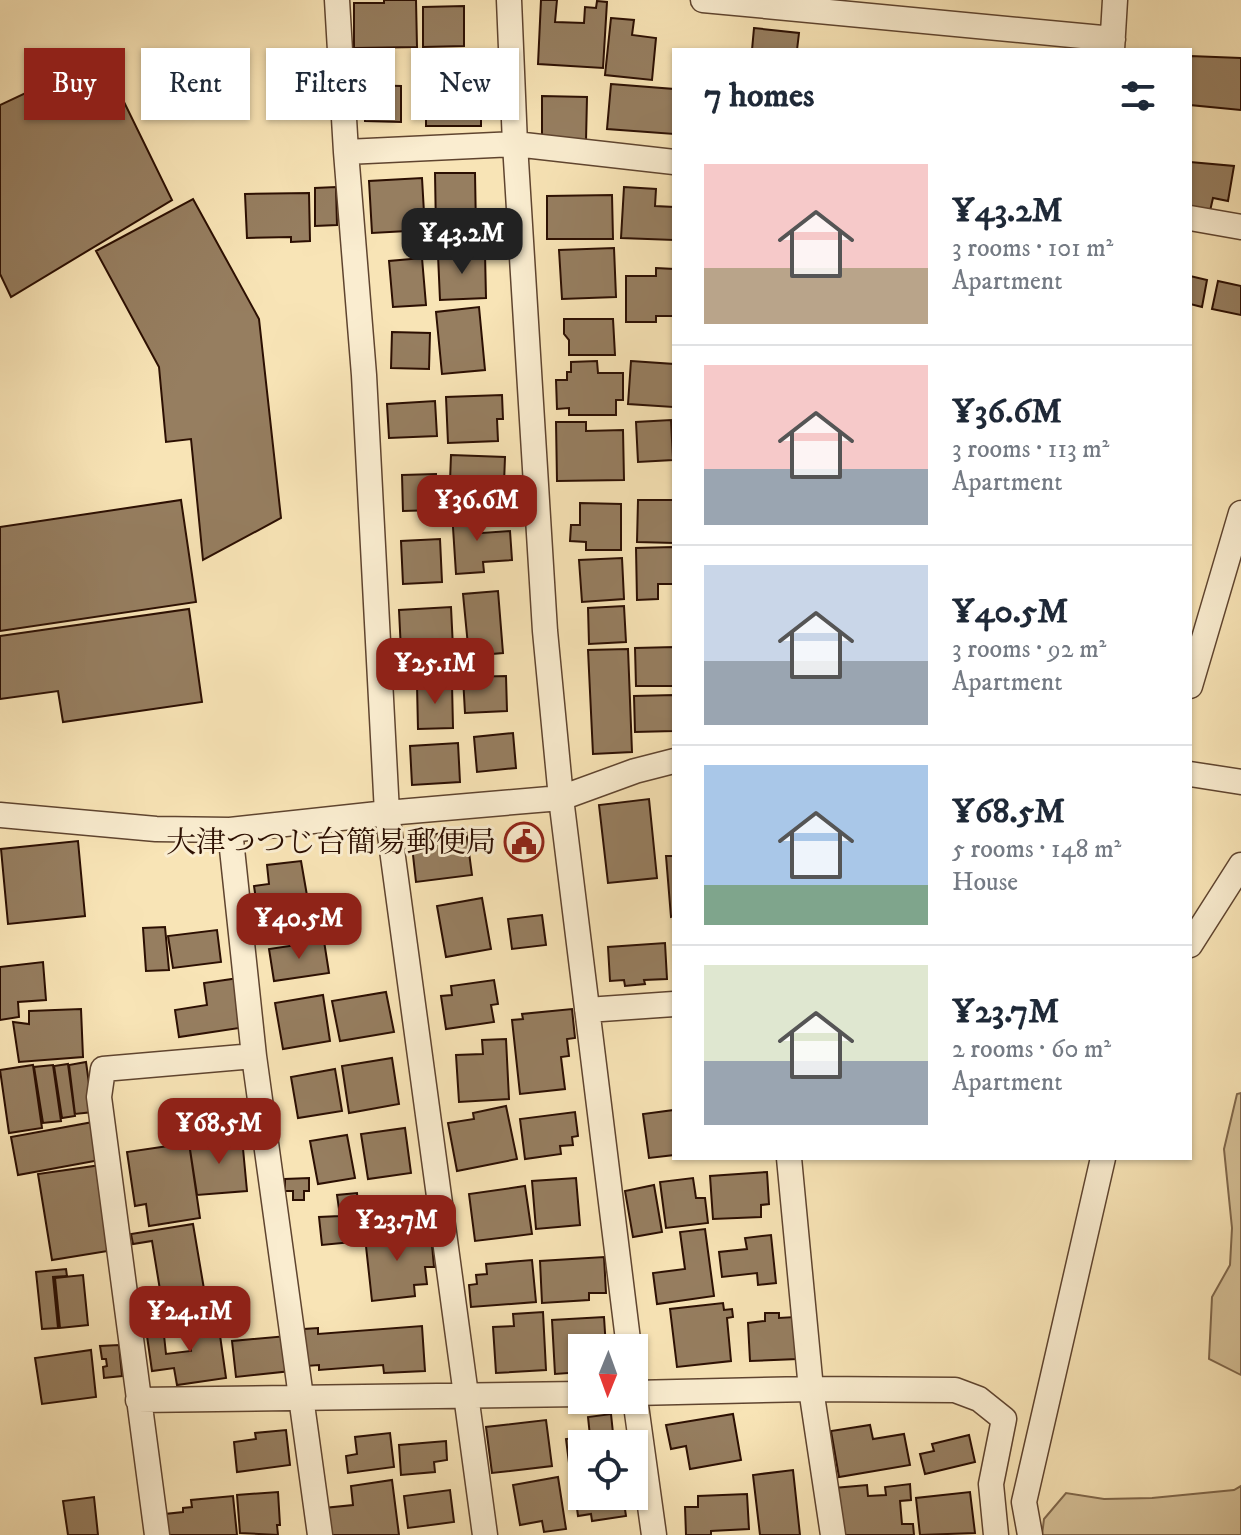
<!DOCTYPE html>
<html lang="en">
<head>
<meta charset="utf-8">
<style>
  :root { --surface:#fff; --page:#f2f2f3; --text:#1f2937; --muted:#747a83; --line:#e0e1e3; --accent:#8f2418 }
  body { margin:0; font-family:"IM FELL DW Pica","Noto Serif JP",serif; background:var(--page); color:var(--text); height:100vh; display:flex; flex-direction:column; font-size:30px; white-space:nowrap }
  * { box-sizing:border-box; margin:0 }
  p { font-size:26px; color:var(--muted) }
  .icon { flex:none; width:44px; height:44px; fill:none; stroke:currentColor; stroke-width:2; stroke-linecap:round; stroke-linejoin:round }
  .map { position:relative; flex:1; overflow:hidden }
  .side { position:absolute; left:672px; top:48px; width:520px; height:1112px; display:flex; flex-direction:column; background:var(--surface); border-radius:0px; box-shadow:0 2px 6px #0004 }
  .side>* { flex:none }
  .top-card { position:absolute; left:24px; top:48px; width:528px; height:72px; display:flex; gap:16px }
  .needle { width:52px; rotate:181deg }
  .controls { position:absolute; left:568px; top:1334px; display:grid; gap:16px }
  .controls a { display:grid; place-items:center; width:80px; height:80px; border-radius:0px; background:var(--surface); box-shadow:0 2px 6px #0004; font-size:40px }
  .price { position:absolute; translate:-50% -68px; padding:0 18px; border-radius:16px; background:var(--accent); color:#fff; font-size:26px; line-height:52px; filter:drop-shadow(0 2px 4px #0008) }
  .price::after { content:''; position:absolute; left:50%; top:48px; width:24px; height:18px; margin-left:-12px; background:inherit; clip-path:polygon(0 0,100% 0,50% 100%) }
  .price.current { background:#222; color:#fff }
  ul { padding:0; list-style:none }
  li { display:flex; align-items:center; gap:24px; height:200px; padding:0 32px }
  li+li { border-top:2px solid var(--line) }
  li span { display:grid; place-items:center; flex:none; width:224px; height:160px; border-radius:0px; color:#555 }
  li>.icon { margin-inline-start:auto }
  span .icon { width:96px; height:96px; fill:#fffc; stroke-width:1 }
  li b { font-size:34px }
  h2 { display:flex; justify-content:space-between; align-items:center; height:96px; padding:0 32px; font-size:34px }
  .chip { padding:0 28px; border-radius:0px; background:var(--surface); box-shadow:0 2px 6px #0004; font-size:28px; line-height:72px }
  .chip.current { background:var(--accent); color:#fff }
  .map>svg:first-child { display:block }
  .green { fill:#d5c097; stroke:#80684c; stroke-width:2 }
  .building { fill:#967e60; stroke:#2c0f02; stroke-width:2 }
  .lines { fill:none; stroke-linecap:round; stroke-linejoin:round }
  .street-casing { stroke:#5f442f; stroke-width:27 }
  .street { stroke:#faedd0; stroke-width:24 }
  .labels { text-anchor:middle; stroke-width:6; stroke-linejoin:round; paint-order:stroke }
  .poi-label { font-size:30px; fill:#2c0f02; stroke:#faedd0; text-anchor:end }
</style>
</head>
<body>
<div class="map">
<svg width="1241" height="1535" viewBox="0 0 1241 1535">
  <rect width="100%" height="100%" fill="#f8e4b6"/>
  <filter id="stains"><feTurbulence type="fractalNoise" baseFrequency=".0025" numOctaves="4"/><feColorMatrix values="0 0 0 0 .2 0 0 0 0 .09 0 0 0 0 .02 0 0 0 .5 -.17"/></filter>
  <radialGradient id="worn" r=".72"><stop offset=".6" stop-color="#630" stop-opacity="0"/><stop offset="1" stop-color="#630" stop-opacity=".3"/></radialGradient>
  <path class="green" d="M1241,1093V1375L1209,1359L1212,1297L1230,1265L1232,1228L1224,1149L1237,1094Z
    M1241,1486V1535H1042L1044,1519L1066,1493L1104,1499L1152,1498L1234,1490Z"/>
  <path class="building" d="M384,0H416L417,47L354,48V3H384Z
    M541,0H557L555,22L584,23L585,7L596,8L597,1L607,2L603,68L538,64Z
    M464,6V46L423,47V7Z
    M611,18L634,20L632,35L656,38L652,80L605,75Z
    M754,28L799,33L797,50H752Z
    M1190,56L1241,58V110L1190,105Z
    M102,57L172,200L11,297L0,274V105Z
    M426,76H481V126H426Z
    M611,84L674,89V134L607,129Z
    M365,85L401,86V122L365,121Z
    M542,96L587,97L586,141H542Z
    M1190,162L1234,166L1228,201L1213,198L1210,211L1190,206Z
    M435,173H475L476,230L436,231Z
    M422,178L425,230L372,233L369,181Z
    M336,187L337,225L315,226V188Z
    M624,187L656,189L655,206L674,207V240L621,238Z
    M309,193L310,241L291,242V237L247,238L245,194Z
    M612,195L613,239H547V196Z
    M193,199L259,319L281,518L203,560L191,439L166,442L159,367L96,251Z
    M614,248L616,297L562,299L559,250Z
    M485,253L486,298L440,300L438,255Z
    M422,258L426,305L393,307L389,261Z
    M656,268L674,269V316H656V322H626V276H656Z
    M1190,276L1207,280L1202,307L1190,304Z
    M1218,281L1241,286V315L1212,309Z
    M479,307L485,370L442,374L436,312Z
    M564,319H613L615,355H569V340L564,334Z
    M392,332L430,333L429,369L391,368Z
    M597,361L598,373H623V400H616V415H569V408L557,409L556,380H567V372H571V362Z
    M631,361L674,364L673,407L628,404Z
    M502,395L503,419H497L498,441L448,443L446,397Z
    M435,401L437,436L389,438L387,404Z
    M671,420L673,460L638,462L636,422Z
    M556,422H586V431L623,430L624,480L557,481Z
    M451,455L505,457L503,510L449,508Z
    M436,474L437,510L403,511L402,475Z
    M181,500L196,602L0,631V527Z
    M638,500H674V543L637,542Z
    M580,503L621,504V550H586V542L570,541L571,525H580Z
    M480,510L482,533L510,531L512,560L483,562L484,572L456,574L452,512Z
    M440,539L442,582L403,584L401,541Z
    M673,547V584H658V599L637,600L636,548Z
    M622,558L624,599L582,602L579,560Z
    M498,591L503,653L469,656L463,594Z
    M624,606L626,642L589,644L588,608Z
    M451,607L453,648L401,651L399,610Z
    M189,609L202,702L63,722L58,691L0,699V636Z
    M674,647V686H636L635,648Z
    M628,649L632,752L593,754L588,650Z
    M506,676L507,711L465,713L463,677Z
    M452,684L453,728L418,729L417,685Z
    M674,695V731L635,732L634,696Z
    M513,733L516,768L477,772L474,737Z
    M458,743L460,782L412,785L410,746Z
    M649,799L657,878L608,883L599,805Z
    M466,830L472,875L416,882L411,837Z
    M78,841L85,916L8,924L1,849Z
    M666,856H674V916L671,917Z
    M301,861L309,907L258,913L254,886L269,884L267,865Z
    M482,898L491,949L446,957L437,906Z
    M542,915L546,945L512,949L508,919Z
    M165,927L169,970L146,971L143,928Z
    M217,930L221,962L173,968L168,936Z
    M324,941L329,973L274,981L269,949Z
    M665,943L667,979L644,980L645,984L625,986L624,980L610,981L608,947Z
    M43,962L46,1000L18,1002L19,1017L0,1020V967Z
    M239,978L246,1027L179,1037L175,1010L207,1005L204,983Z
    M494,980L498,1004L491,1005L494,1022L446,1029L441,996L452,995L451,986Z
    M386,992L394,1032L340,1041L332,1001Z
    M323,995L330,1041L283,1049L275,1003Z
    M81,1009L83,1057L19,1062L13,1022L29,1024V1011Z
    M572,1009L575,1038L567,1039L569,1056L561,1057L565,1089L520,1094L512,1020L523,1019L522,1014Z
    M506,1039L509,1099L459,1102L456,1055L483,1054L482,1040Z
    M392,1058L399,1104L349,1113L342,1066Z
    M86,1062L93,1112L75,1114L69,1065Z
    M68,1064L75,1116L62,1118L54,1066Z
    M33,1065L42,1128L9,1133L0,1070Z
    M53,1065L61,1121L43,1123L34,1067Z
    M335,1069L342,1111L298,1118L291,1077Z
    M506,1106L517,1159L457,1171L448,1123L474,1119L473,1113Z
    M674,1110V1155L649,1158L643,1114Z
    M575,1112L578,1136L572,1137L573,1145L560,1146L561,1154L525,1159L520,1119Z
    M93,1122L100,1160L18,1175L11,1137Z
    M405,1128L411,1173L368,1179L361,1134Z
    M347,1135L355,1178L318,1184L310,1141Z
    M242,1138L247,1191L197,1195L189,1143Z
    M189,1143L200,1218L149,1226L146,1204L135,1206L127,1152Z
    M101,1165L114,1250L52,1260L38,1174Z
    M767,1172L769,1204L761,1205V1217L713,1219L710,1176Z
    M309,1178V1191H304V1200H293V1191H285V1179Z
    M576,1178L580,1225L536,1229L532,1181Z
    M693,1178L696,1198H705L708,1223L666,1228L660,1182Z
    M654,1185L662,1232L633,1237L625,1191Z
    M525,1186L532,1234L475,1241L469,1194Z
    M357,1193L362,1241L322,1245L319,1217L340,1216L337,1195Z
    M193,1224L204,1289L161,1296L152,1241L133,1244L131,1234Z
    M391,1225L393,1238L431,1234L434,1267H425L427,1284L414,1285L415,1296L372,1301L364,1228Z
    M705,1229L714,1296L657,1304L653,1273L685,1269L680,1232Z
    M771,1235L776,1283L758,1285L757,1273L722,1277L719,1252L747,1249L745,1238Z
    M604,1257L606,1293H589V1300L542,1303L540,1261Z
    M532,1260L536,1302L471,1307L469,1285L477,1284L476,1275L487,1274L486,1264Z
    M66,1269L67,1276L53,1277L58,1328L42,1329L36,1272Z
    M83,1275L88,1325L60,1328L55,1278Z
    M723,1303L724,1310L732,1309L733,1317L727,1318L731,1361L677,1367L670,1309Z
    M543,1312L546,1370L496,1373L493,1327L514,1326L513,1314Z
    M765,1313H779V1318L795,1317L797,1359L750,1361L748,1323L765,1321Z
    M604,1317L606,1348H582V1372L555,1374L552,1320Z
    M218,1321L226,1378L177,1385L174,1368L152,1371L146,1329L163,1326L166,1354L191,1351L187,1325Z
    M422,1326L425,1371L384,1373L383,1365L319,1370V1365L306,1366L304,1329L318,1328V1334Z
    M287,1336L291,1371L236,1377L232,1341Z
    M119,1345L122,1376L104,1378L103,1367L107,1366L106,1359H102L100,1346Z
    M91,1350L96,1397L42,1404L35,1358Z
    M611,1414L613,1433L618,1432L619,1444H582V1462L569,1463L566,1439L590,1436L588,1417Z
    M733,1414L741,1460L690,1469L686,1446L671,1449L666,1425Z
    M546,1420L552,1466L492,1473L486,1427Z
    M870,1425L873,1439L904,1434L910,1465L839,1477L831,1431Z
    M286,1430L290,1465L237,1472L234,1442L256,1439L255,1433Z
    M390,1433L394,1467L348,1473L346,1456L357,1454L355,1437Z
    M969,1435L975,1462L925,1474L920,1454L934,1451L932,1444Z
    M446,1441L447,1460L434,1462L435,1472L401,1475L399,1445Z
    M793,1470L800,1535H760L753,1475Z
    M558,1477L566,1529L544,1532L542,1521L520,1525L513,1485Z
    M392,1480L399,1535H327L324,1508L353,1505L351,1486Z
    M582,1484V1496H623L626,1516L592,1521L591,1514L578,1516L574,1485Z
    M910,1484L911,1500L900,1501L902,1524H913L914,1535H839L834,1488L867,1485L868,1496L886,1495L885,1487Z
    M450,1490L454,1522L408,1528L404,1496Z
    M278,1492L280,1525H277L278,1535L240,1533L237,1495Z
    M970,1492L975,1533L920,1535L916,1498Z
    M747,1494L749,1529L711,1531V1535H686L685,1507H698V1496Z
    M233,1496L237,1535H167L165,1514L183,1512V1508L192,1507L191,1500Z
    M94,1497L98,1535H68L63,1501Z"/>
  <g class="lines">
    <defs>
      <path id="street" d="M337,0L346,152L364,375L387,813L485,1535
        M509,0L515,144L545,631L561,798L629,1348
        M703,0L1113,39
        M1112,50L1115,0
        M346,152L515,144L674,162
        M1190,218L1241,227
        M1190,686L1241,513
        M1190,774L1241,782
        M0,815L156,829L230,830L387,813L561,798L635,771L674,761
        M1190,945L1241,865
        M587,1010L674,1004
        M254,1056L320,1535
        M789,1158L811,1389L833,1535
        M634,1391L654,1535
        M634,1393L811,1389L955,1390L979,1399L1004,1419L991,1484L996,1535
        M138,1400L582,1394
        M157,1535L99,1097L103,1069L254,1056L230,830
        M1030,1535L1024,1502L1103,1158"/>
    </defs>
    <use href="#street" class="street-casing"/>
    <use href="#street" class="street"/>
  </g>
  <defs>
    <symbol id="civic-ring" viewBox="-11 -11 22 22"><circle r="9.5" fill="#faedd0" stroke="#8f2418" stroke-width="1.5"/><path d="M-.6-6.5H3V-4.5H.6V-3L4-1V1h2V6H-6V1h2V-1L-.6-3ZM-1.2 2.5V6h2.4V2.5Z" fill="#8f2418"/></symbol>
  </defs>
  <g fill-rule="evenodd">
    <use href="#civic-ring" x="502" y="820" width="44" height="44"/>
  </g>
  <g class="labels">
    <g class="poi-label">
      <text x="496" y="852">大津つつじ台簡易郵便局</text>
    </g>
  </g>
  <rect width="100%" height="100%" filter="url(#stains)"/>
  <rect width="100%" height="100%" fill="url(#worn)"/>
</svg>
<div class="controls">
<a><svg class="needle" viewBox="-14 -14 28 28"><path d="M0-13l5 13h-10z" fill="#e53935"/><path d="M0 13l5-13h-10z" fill="#747a83"/></svg></a>
<a><svg class="icon" aria-label="locate" viewBox="0 0 24 24"><circle cx="12" cy="12" r="6"/><path d="M12 2v4M12 18v4M2 12h4M18 12h4"/></svg></a>
</div>
<b class="price current" style="left:462px;top:276px">¥43.2M</b>
<b class="price" style="left:477px;top:543px">¥36.6M</b>
<b class="price" style="left:435px;top:706px">¥25.1M</b>
<b class="price" style="left:299px;top:961px">¥40.5M</b>
<b class="price" style="left:219px;top:1166px">¥68.5M</b>
<b class="price" style="left:397px;top:1263px">¥23.7M</b>
<b class="price" style="left:190px;top:1354px">¥24.1M</b>
<div class="top-card">
<a class="chip current">Buy</a>
<a class="chip">Rent</a>
<a class="chip">Filters</a>
<a class="chip">New</a>
</div>
<section class="side">
<h2>7 homes<svg class="icon" aria-label="filters" viewBox="0 0 24 24"><path d="M4 7h16M4 17h16"/><circle cx="9" cy="7" r="2"/><circle cx="15" cy="17" r="2"/></svg></h2>
<ul>
<li><span style="background:linear-gradient(#f6c9c9 65%,#b9a48a 0)"><svg class="icon" aria-label="home" viewBox="0 0 24 24"><path d="M3 11l9-7 9 7M6 9v11h12V9"/></svg></span><div><b>¥43.2M</b><p>3 rooms · 101 m²</p><p>Apartment</p></div></li>
<li><span style="background:linear-gradient(#f6c9c9 65%,#9aa5b1 0)"><svg class="icon" aria-label="home" viewBox="0 0 24 24"><path d="M3 11l9-7 9 7M6 9v11h12V9"/></svg></span><div><b>¥36.6M</b><p>3 rooms · 113 m²</p><p>Apartment</p></div></li>
<li><span style="background:linear-gradient(#c9d6e8 60%,#9aa5b1 0)"><svg class="icon" aria-label="home" viewBox="0 0 24 24"><path d="M3 11l9-7 9 7M6 9v11h12V9"/></svg></span><div><b>¥40.5M</b><p>3 rooms · 92 m²</p><p>Apartment</p></div></li>
<li><span style="background:linear-gradient(#a9c7e8 75%,#7fa58c 0)"><svg class="icon" aria-label="home" viewBox="0 0 24 24"><path d="M3 11l9-7 9 7M6 9v11h12V9"/></svg></span><div><b>¥68.5M</b><p>5 rooms · 148 m²</p><p>House</p></div></li>
<li><span style="background:linear-gradient(#dfe7d0 60%,#9aa5b1 0)"><svg class="icon" aria-label="home" viewBox="0 0 24 24"><path d="M3 11l9-7 9 7M6 9v11h12V9"/></svg></span><div><b>¥23.7M</b><p>2 rooms · 60 m²</p><p>Apartment</p></div></li>
</ul>
</section>
</div>
</body>
</html>
